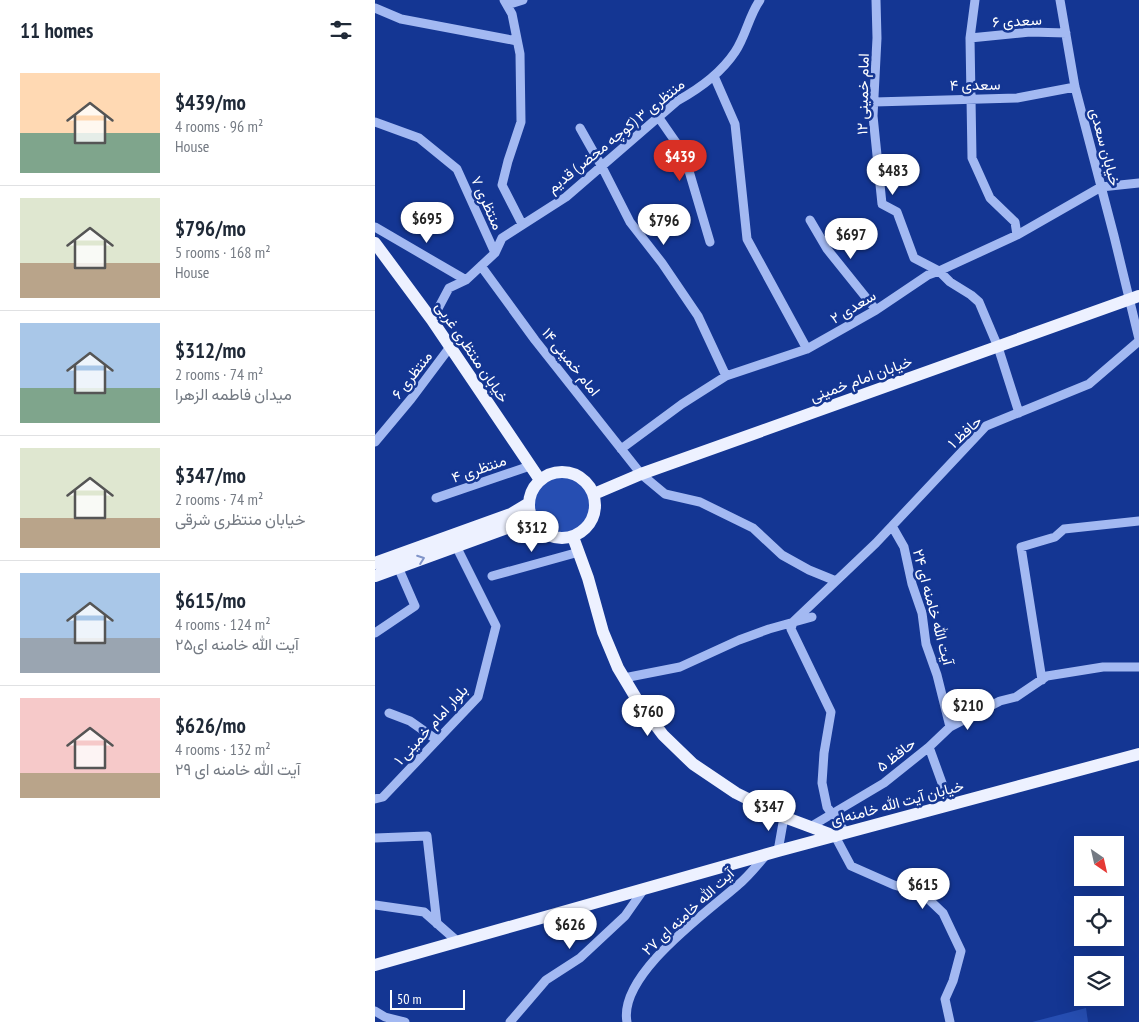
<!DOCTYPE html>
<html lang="en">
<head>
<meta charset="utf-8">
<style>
  :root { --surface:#fff; --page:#f6f6f7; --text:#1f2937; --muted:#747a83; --line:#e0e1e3; --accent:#d93025 }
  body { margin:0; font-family:"PT Sans Narrow",Vazirmatn,sans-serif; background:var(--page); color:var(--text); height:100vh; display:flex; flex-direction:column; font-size:19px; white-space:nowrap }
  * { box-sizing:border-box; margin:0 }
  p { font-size:16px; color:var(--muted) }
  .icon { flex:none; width:28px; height:28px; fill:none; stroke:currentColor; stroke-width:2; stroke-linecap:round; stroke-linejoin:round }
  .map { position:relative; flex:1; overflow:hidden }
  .side { display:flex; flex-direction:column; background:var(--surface); width:375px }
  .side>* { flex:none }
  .needle { width:32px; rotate:146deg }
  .controls { position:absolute; left:699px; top:836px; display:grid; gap:10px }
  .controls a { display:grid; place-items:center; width:50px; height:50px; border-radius:0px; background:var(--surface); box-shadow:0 5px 20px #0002; font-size:25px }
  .scale { position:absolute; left:15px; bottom:12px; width:75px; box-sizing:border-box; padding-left:5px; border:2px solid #fff; border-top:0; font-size:14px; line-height:18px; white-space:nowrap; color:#fff; -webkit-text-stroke:4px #143693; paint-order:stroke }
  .price { position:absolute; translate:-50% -42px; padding:0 11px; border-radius:18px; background:#fff; color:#222; font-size:16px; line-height:32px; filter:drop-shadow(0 1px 2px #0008) }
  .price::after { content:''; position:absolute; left:50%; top:30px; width:15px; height:11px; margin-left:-8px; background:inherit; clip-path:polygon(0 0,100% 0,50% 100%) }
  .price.selected { background:var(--accent); color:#fff }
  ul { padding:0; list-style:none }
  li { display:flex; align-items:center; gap:15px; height:125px; padding:0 20px }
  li+li { border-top:1px solid var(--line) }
  li span { display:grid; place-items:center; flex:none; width:140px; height:100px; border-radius:0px; color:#555 }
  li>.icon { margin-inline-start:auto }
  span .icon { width:60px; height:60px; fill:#fffc; stroke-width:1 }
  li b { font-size:21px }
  h2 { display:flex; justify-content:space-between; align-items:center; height:60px; padding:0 20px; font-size:21px }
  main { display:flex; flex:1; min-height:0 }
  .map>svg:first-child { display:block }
  .green { fill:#264eb2 }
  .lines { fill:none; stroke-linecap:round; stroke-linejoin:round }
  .minor { stroke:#a3b9f2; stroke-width:9 }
  .major { stroke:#edf1ff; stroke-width:12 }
  .oneway { stroke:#8094c9 }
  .labels { text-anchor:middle; stroke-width:5; stroke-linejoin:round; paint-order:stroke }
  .street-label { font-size:15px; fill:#fff; stroke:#143693 }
</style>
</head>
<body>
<main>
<section class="side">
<h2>11 homes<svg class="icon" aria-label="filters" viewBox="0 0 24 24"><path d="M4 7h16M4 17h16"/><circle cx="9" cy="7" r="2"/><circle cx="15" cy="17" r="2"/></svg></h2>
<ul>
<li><span style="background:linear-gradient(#ffd9b3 60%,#7fa58c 0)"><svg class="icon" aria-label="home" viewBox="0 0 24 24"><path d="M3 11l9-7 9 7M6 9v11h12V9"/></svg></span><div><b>$439/mo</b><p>4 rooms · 96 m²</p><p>House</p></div></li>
<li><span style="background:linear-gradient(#dfe7d0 65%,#b9a48a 0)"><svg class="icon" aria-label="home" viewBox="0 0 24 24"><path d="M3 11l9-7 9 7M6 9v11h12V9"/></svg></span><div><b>$796/mo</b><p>5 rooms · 168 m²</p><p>House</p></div></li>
<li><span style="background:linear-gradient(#a9c7e8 65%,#7fa58c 0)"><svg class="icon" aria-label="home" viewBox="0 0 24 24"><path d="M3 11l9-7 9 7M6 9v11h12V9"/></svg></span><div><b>$312/mo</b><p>2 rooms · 74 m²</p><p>میدان فاطمه الزهرا</p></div></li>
<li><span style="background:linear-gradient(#dfe7d0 70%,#b9a48a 0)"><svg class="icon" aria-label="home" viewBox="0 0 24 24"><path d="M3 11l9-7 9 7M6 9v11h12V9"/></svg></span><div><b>$347/mo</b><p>2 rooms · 74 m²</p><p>خیابان منتظری شرقی</p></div></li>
<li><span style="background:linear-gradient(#a9c7e8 65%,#9aa5b1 0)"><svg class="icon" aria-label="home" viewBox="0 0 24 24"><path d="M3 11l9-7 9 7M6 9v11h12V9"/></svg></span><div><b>$615/mo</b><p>4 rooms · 124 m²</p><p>آیت الله خامنه ای۲۵</p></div></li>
<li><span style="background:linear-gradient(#f6c9c9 75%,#b9a48a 0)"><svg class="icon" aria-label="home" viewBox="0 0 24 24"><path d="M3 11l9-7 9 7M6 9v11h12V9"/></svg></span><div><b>$626/mo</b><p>4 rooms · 132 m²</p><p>آیت الله خامنه ای ۲۹</p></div></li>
</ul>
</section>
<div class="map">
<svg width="764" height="1022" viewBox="0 0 764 1022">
  <rect width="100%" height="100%" fill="#143693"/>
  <path class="green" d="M159 505a28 28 0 1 1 56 0a28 28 0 1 1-56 0Z
    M711,1008L713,1022H657Z"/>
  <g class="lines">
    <path class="minor" d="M129,0L137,14L145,54L146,122L133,161L127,185L147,224
      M501,0L502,38L498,116L507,204L522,212L539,258L564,271L575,282L596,295L604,302L623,347L644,413
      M600,0L595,38L597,158L615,198L640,222L642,235
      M685,0L700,87L739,236L764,339
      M132,5L148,0
      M0,8L26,19L142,41
      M595,38L655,32L691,33
      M339,76L360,124L372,239L432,349
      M499,102L642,98L700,87
      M284,118L309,154L335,242
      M0,122L44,138L82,169L120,253
      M205,128L227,167L255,222L287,263L323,316L351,376
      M435,220L452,249L501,310
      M0,227L91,280
      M106,266L160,340L266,474L290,494L325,502L378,528L407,555L434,570L461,581
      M57,320L74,288L91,280L106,266L120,253L127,238L191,197L302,101C324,89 346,73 360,52C371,36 374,15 385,0
      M0,442L36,399L75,347
      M246,449L307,404L351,376L432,349L501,310L553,275L564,271L642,235L726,187L764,183
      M61,498L155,466
      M517,526L529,547L537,584L547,613L551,644L562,675L575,727
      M117,576L204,552
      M0,633L40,606L23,567
      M249,678L305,667L364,640L394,629L437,617
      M667,680L646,547L680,537L689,529L764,521
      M14,713L35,721L62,740
      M554,747L575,805
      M0,799L8,797L103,697L121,626L81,546
      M435,827L509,783L554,747L575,727L625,701L641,697L672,676L728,667H764
      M471,833L452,807L447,783L449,753L456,712L416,629L418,622L501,543L611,426L714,384L764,341
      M460,836L476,866L519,885L547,893L568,913L586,951L578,981L570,999L575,1022
      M0,838L52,836L62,924
      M403,851L409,817
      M0,905L49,912L82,941
      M0,1011L10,1017L30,1022
      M135,1022L171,980L205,958L250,916L269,889
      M252,1022C243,975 331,913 363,885C374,876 383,864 392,854"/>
    <path class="major" d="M0,243L57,320L165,480
      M154 505a33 33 0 1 1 66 0a33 33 0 1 1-66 0Z
      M219,494L266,474L764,296
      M198,537L213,578L228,632L243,668L264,703L288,735L318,764L361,793L409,817L460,836
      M0,563L136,514L154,503
      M0,576L140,525L162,528
      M0,965L403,851L764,754"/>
  </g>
  <defs><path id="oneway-chevron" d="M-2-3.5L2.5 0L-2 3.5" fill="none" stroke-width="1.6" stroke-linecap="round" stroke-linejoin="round" transform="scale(1.25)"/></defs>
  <use class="oneway" href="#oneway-chevron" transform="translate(46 559) rotate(-20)"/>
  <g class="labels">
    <g class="street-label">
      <text transform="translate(642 21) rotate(-3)" y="5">سعدی ۶</text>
      <text transform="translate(600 85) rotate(-1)" y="5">سعدی ۴</text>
      <text transform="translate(488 94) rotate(-89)" y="5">امام خمینی ۱۲</text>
      <text transform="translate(241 136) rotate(-39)" y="5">منتظری ۳ (کوچه محضر) قدیم</text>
      <text transform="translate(730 147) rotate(75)" y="5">خیابان سعدی</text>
      <text transform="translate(112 203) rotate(66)" y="5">منتظری ۷</text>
      <text transform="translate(478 307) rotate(-31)" y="5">سعدی ۲</text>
      <text transform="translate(97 352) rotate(56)" y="5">خیابان منتظری غربی</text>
      <text transform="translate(196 362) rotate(51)" y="5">امام خمینی ۱۴</text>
      <text transform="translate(37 375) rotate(-52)" y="5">منتظری ۶</text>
      <text transform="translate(486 379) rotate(-20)" y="5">خیابان امام خمینی</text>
      <text transform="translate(590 432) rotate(-43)" y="5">حافظ ۱</text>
      <text transform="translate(104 469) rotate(-19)" y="5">منتظری ۴</text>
      <text transform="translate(558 607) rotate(75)" y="5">آیت الله خامنه ای ۲۴</text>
      <text transform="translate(56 725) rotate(-48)" y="5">بلوار امام خمینی ۱</text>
      <text transform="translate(521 755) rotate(-38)" y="5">حافظ ۵</text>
      <text transform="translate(522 803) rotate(-15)" y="5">خیابان آیت الله خامنه‌ای</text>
      <text transform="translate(313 912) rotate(-43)" y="5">آیت الله خامنه ای ۲۷</text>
    </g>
  </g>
</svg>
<div class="controls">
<a><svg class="needle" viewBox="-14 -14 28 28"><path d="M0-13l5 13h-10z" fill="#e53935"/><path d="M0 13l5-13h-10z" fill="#747a83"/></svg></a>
<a><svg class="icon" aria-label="locate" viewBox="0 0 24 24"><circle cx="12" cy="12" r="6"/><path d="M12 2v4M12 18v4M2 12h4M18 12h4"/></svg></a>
<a><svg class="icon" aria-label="layers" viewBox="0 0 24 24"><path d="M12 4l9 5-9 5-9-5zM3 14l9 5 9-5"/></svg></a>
</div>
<div class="scale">50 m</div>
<b class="price selected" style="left:305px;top:182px">$439</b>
<b class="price" style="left:518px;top:196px">$483</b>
<b class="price" style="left:52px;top:244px">$695</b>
<b class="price" style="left:289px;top:246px">$796</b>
<b class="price" style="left:476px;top:260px">$697</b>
<b class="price" style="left:157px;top:553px">$312</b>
<b class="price" style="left:593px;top:731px">$210</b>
<b class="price" style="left:273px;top:737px">$760</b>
<b class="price" style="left:394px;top:832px">$347</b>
<b class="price" style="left:548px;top:910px">$615</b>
<b class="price" style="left:195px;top:950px">$626</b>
</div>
</main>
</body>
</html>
